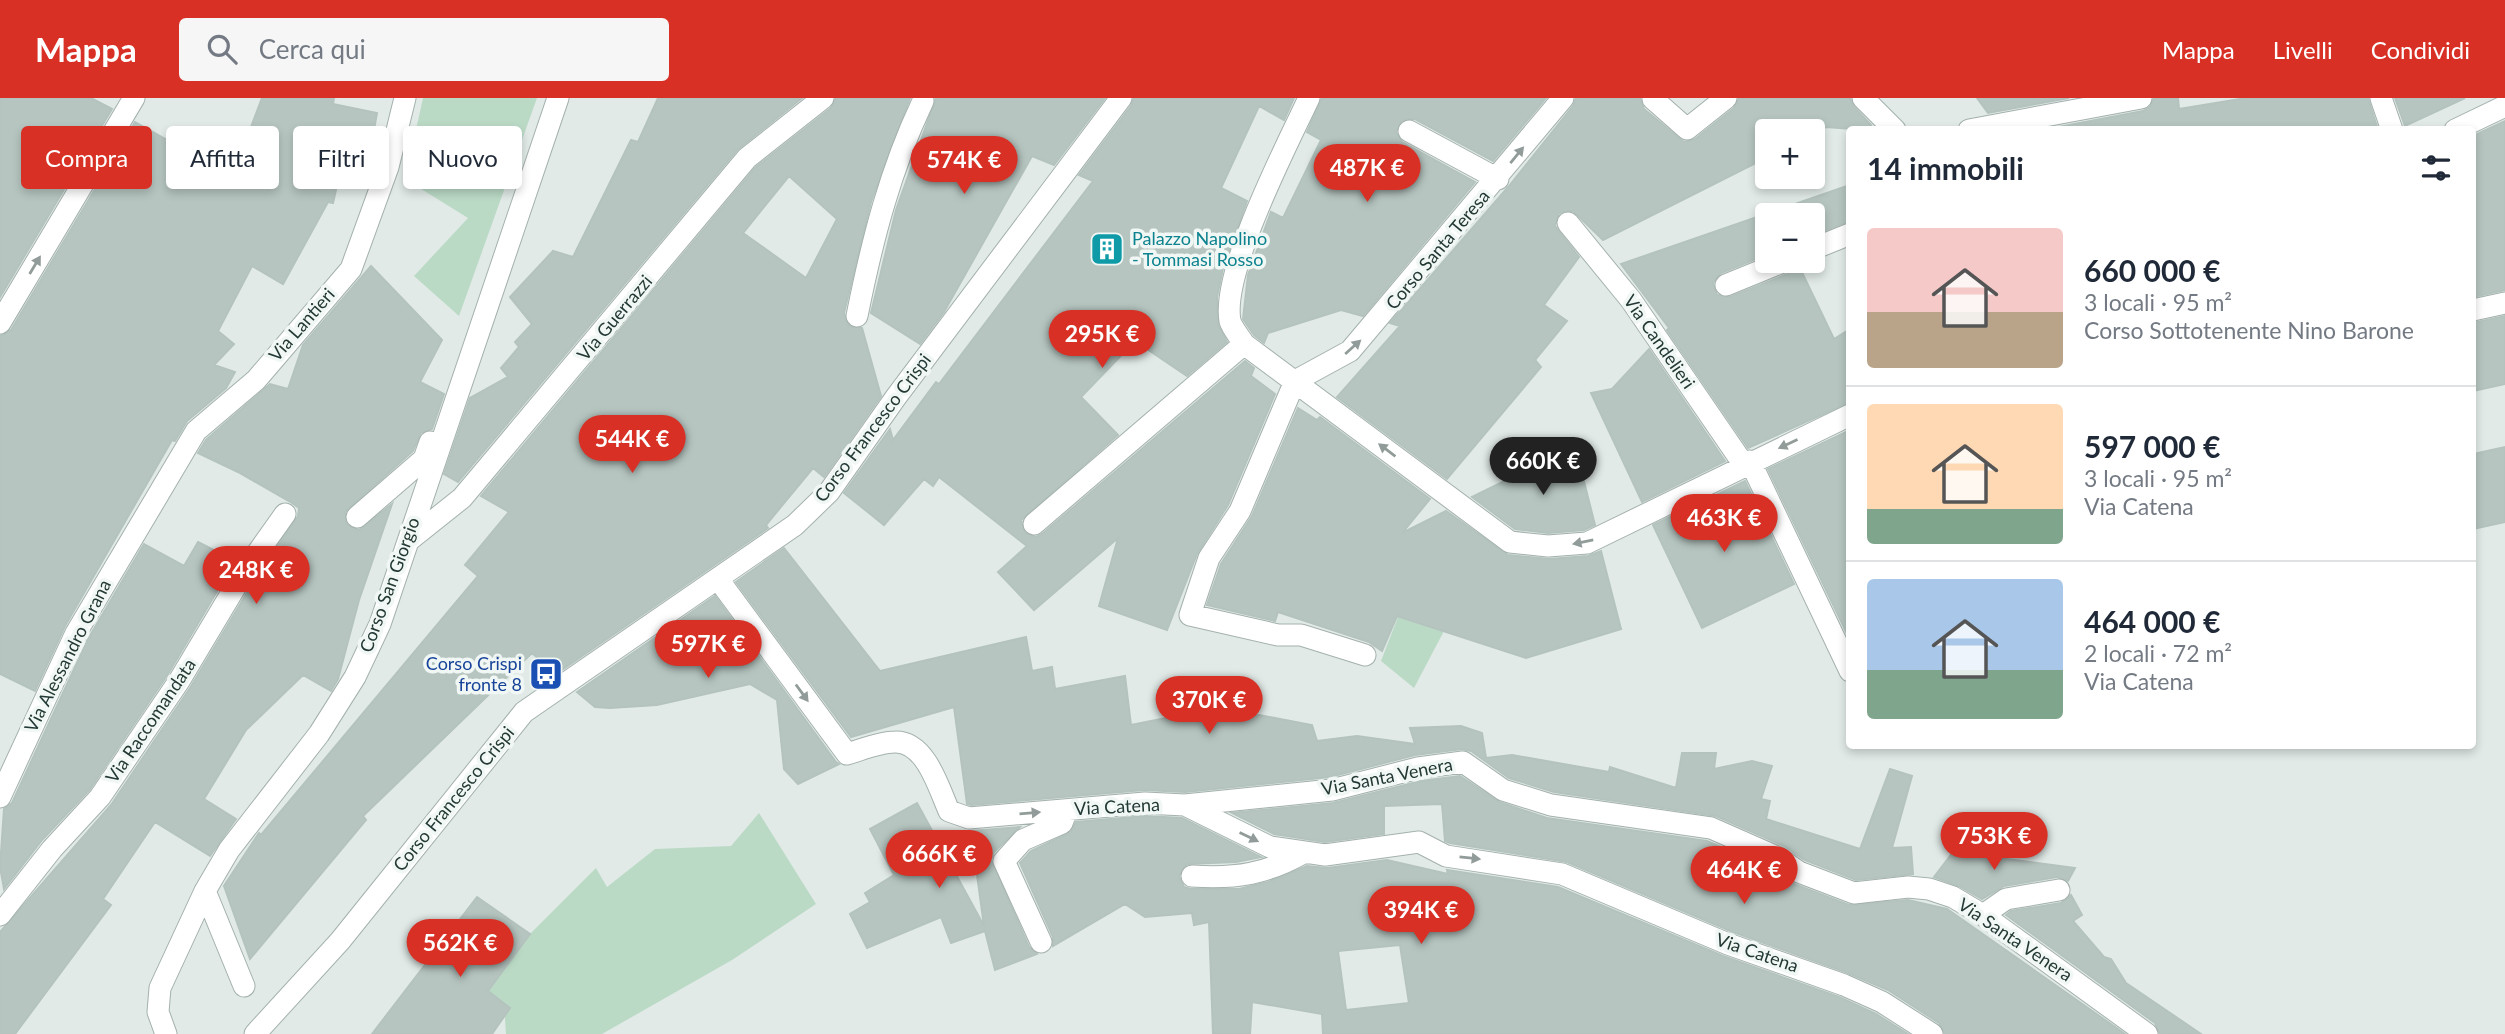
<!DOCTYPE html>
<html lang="it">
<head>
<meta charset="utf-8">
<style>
  :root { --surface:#fff; --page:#f6f6f7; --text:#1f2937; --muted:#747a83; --line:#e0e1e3; --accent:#d93025 }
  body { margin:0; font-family:Lato,sans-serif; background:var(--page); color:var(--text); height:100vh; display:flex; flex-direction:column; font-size:26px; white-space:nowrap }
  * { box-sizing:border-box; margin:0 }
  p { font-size:23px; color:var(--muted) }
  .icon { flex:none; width:38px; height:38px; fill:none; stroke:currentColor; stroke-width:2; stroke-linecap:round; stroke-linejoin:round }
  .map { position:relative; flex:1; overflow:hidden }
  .panel { position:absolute; left:1846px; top:28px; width:630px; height:623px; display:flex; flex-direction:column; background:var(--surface); border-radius:7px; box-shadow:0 4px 10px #0003 }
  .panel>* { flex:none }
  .hud { position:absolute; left:21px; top:28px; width:665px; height:63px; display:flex; gap:14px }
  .controls { position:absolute; left:1755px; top:21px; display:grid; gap:14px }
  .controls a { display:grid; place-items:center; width:70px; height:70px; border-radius:7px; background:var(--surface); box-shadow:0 4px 10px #0003; font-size:35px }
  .price { position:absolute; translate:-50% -60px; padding:0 16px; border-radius:24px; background:var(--accent); color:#fff; font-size:23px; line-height:46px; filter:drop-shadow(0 2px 4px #0008) }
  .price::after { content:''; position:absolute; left:50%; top:42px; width:21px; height:16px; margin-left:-10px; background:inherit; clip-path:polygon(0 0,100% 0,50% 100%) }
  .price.on { background:#222; color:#fff }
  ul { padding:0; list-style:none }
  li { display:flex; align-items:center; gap:21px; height:175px; padding:0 21px }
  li+li { border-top:2px solid var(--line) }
  li span { display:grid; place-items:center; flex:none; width:196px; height:140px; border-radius:7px; color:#555 }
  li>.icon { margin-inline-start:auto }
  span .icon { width:84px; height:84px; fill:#fffc; stroke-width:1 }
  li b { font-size:30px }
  h2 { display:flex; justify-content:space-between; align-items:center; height:84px; padding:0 21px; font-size:30px }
  .pill { padding:0 24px; border-radius:7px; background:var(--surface); box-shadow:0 4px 10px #0003; font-size:24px; line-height:63px }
  .pill.on { background:var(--accent); color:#fff }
  header { display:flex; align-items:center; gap:42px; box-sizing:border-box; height:98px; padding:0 35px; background:var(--accent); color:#fff }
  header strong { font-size:33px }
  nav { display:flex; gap:38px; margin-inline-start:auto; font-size:24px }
  .search { width:490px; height:63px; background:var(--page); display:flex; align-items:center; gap:18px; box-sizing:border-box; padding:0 24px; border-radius:7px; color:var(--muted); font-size:26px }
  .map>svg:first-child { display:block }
  .green { fill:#bbdac6 }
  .building { fill:#b6c5c0; stroke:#b4c3be; stroke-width:2; fill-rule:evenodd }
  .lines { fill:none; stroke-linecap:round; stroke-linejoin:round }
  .minor-casing { stroke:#a4b1ae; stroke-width:23 }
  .minor { stroke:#fff; stroke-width:21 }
  .oneway { fill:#919c9a }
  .labels { text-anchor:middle; stroke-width:7; stroke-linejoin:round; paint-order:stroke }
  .culture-label { font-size:18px; fill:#0d838f; stroke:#f1f7f4; text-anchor:start }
  .street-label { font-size:18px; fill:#233935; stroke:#f1f7f4 }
  .transit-label { font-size:18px; fill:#164399; stroke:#f1f7f4; text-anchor:end }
</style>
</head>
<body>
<header>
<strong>Mappa</strong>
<div class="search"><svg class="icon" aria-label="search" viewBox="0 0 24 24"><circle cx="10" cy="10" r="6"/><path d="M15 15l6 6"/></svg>Cerca qui</div>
<nav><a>Mappa</a><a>Livelli</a><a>Condividi</a></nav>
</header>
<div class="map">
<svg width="2505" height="936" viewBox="0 0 2505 936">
  <rect width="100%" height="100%" fill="#e1eae7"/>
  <path class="green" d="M423,0H537L459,218L414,178L468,120L405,81Z
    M1401,511L1444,533L1414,590L1381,563Z
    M759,715L816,806L732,862L602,936H506L504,906L488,893L530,836L596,770L607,789L655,751L731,748Z"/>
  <path class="building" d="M0,0H91L112,11L0,199Z
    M262,0H334L333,6L377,15L370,54L345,52L333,105L328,104L283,186L252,168L218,233L234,246L214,267L235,274L226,290L187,323L175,343L172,342L65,528L35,593L0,576V238L11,232L135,24L178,48L235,71Z
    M658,0H802L737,52L458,384L444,376L470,300L508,279L501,270L519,249L515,244L532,226L510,199L553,153L573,159L631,42L638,44Z
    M836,0H910L871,104L844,215L849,228L862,230L881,298L824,379L813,370L766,427L768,430L556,576L532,555L363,718L366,722L250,861L224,788L259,735L261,737L478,478L465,467L509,414L481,398L756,69L831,10ZM789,78L837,121L806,180L743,135Z
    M936,0H1105L1054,67L1032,58L944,214L920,246L871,215L896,112Z
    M1134,0H1294L1284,22L1259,8L1221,90L1247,103L1223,170L1217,199L1218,227L1227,244L1187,278L1135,243L1081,299L1118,337L1021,422L1025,435L1036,439L1042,436L1245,263L1254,270L1251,278L1275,296L1228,407L1197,456L1167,532L1099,508L1118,440L1034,512L998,474L1027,448L939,379L933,388L924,381L884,427L844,395L890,331L893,342L936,284L939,286L1093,83L1079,77L1131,8Z
    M1322,0H1546L1493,63L1415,21L1402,22L1396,34L1402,44L1475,84L1363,218L1341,212L1268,235L1264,245L1254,237L1243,221L1248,177L1271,114L1283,120L1321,42L1307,34Z
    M1576,0H1640L1644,11L1684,44L1695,41L1734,10L1739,0H1850L1854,9L1871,27L1865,32L1826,29L1813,36L1768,33V59L1603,142L1573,113L1559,115L1555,128L1579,159L1544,207L1567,223L1535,262L1541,269L1447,381L1337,299L1400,228L1390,225L1509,88L1573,8Z
    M1977,0H2069L1988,15Z
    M2154,0H2178L2179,11L2246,0H2368L2378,32H2043L2143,13L2150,9Z
    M2395,0H2465L2405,28Z
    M2505,23V192L2473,199V38Z
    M1850,87V123L1813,137V117H1768V156L1721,175L1713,185L1717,197L1730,199L1790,175L1798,166L1834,241L1850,231V304L1748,350L1667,232L1669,230L1621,166Z
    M371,168L442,242L420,284L444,296L432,331L421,335L413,353L345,414L347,427L359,432L392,406L359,502L338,581L331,593L303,577L246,632L204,701L236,721L210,758L155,724L103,801L111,807L15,936H0V834L111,707L190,590L257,478L298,418L299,410L292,405L238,374L198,355L206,342L270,286L288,291L303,247Z
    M2505,218V286L2473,293V225Z
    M1649,251L1725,363L1642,404L1591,295L1612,291Z
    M1298,310L1317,322L1320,319L1430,401L1402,435L1446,413L1508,457L1549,461L1588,458L1601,453L1621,531L1526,560L1397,518L1382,553L1369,544L1278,514L1275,523L1207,507L1221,466L1252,418Z
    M1850,332V542L1768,371Z
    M1575,348L1595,427L1584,432L1548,435L1515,431L1472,399Z
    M2505,349V424L2473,431V356Z
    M1745,383L1794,486L1702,530L1653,427Z
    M198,444L235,463L168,576L90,691L42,742L4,791L0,769L4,711L12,705L88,541L144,446L184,468Z
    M784,450L880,573L1026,539L1032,573L1052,569L1055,591L1125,578L1131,627L1226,608L1227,620L1259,617L1312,627L1317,643L1357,638L1415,646L1410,630L1461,628L1482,635L1486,660L1512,657L1609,674L1610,669L1676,690L1682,655H1716L1714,671L1752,663L1772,668L1761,701L1770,703L1766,721L1860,751L1890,671L1912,678L1892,750L1911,749L1913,776L1856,782L1805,762L1784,748L1716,718L1554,694L1509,680L1471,653L1462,651L1415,657L1330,679L1185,694L1144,692L971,707L967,706L954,609L851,639L736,484Z
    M715,498L836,664L839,666L798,686L784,671L777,602L750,586L657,607L610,610L595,609L577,594Z
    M1460,678L1499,704L1547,720L1707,743L1773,771L1794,786L1849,807L1908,802L1947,811L2125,936H1945L1939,925L1888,892L1848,875L1733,834L1567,764L1450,745L1445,743L1442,706L1384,708V736L1325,744L1274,736L1232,715L1333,705L1421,683Z
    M917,705L984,828L971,733L1020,729L994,754L991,762L1029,849L1037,856L995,872L985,833L951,845L941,819L867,850L850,816L870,804L865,795L894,777L870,731Z
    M1145,718L1182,720L1261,759L1236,764L1187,766L1179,778L1184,789L1191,791H1239L1268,784L1307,768L1327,770L1387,762L1448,776L1447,772L1558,789L1723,858L1839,899L1876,916L1908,936H1323L1322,916L1252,904L1250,936H1213L1209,824L1194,827L1192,815L1145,819L1125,806L1053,848V839L1020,765L1031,753L1071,734L1076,724ZM1400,847L1409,905L1346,912L1338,853Z
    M1957,749L1991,759L2075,770L2068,783L2057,779L2004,788L1982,801L1959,788L1934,779Z
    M2071,797L2082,817L2073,823L2104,859L2111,861L2126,885L2201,936H2160L2155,925L2006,817L2011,813L2061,805Z
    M477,799L530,836L488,893L510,910L492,936H372Z"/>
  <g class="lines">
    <defs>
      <path id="minor" d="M1309,0C1287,47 1221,174 1230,223C1232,230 1240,239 1244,246L1510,444L1548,448L1587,445L1850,317
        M1863,0L1895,32
        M2381,0L2392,32
        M1653,1L1687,31L1726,0
        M1969,32L2141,0
        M2455,32L2505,8
        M1409,33L1498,81
        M1568,125L1631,202L1744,367
        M1813,151L1850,136
        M1726,187L1785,163
        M2473,212L2505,205
        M857,218C872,143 890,72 923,3
        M0,225L134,0
        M1295,283L1240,413L1209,460L1190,517L1278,537H1301L1365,557
        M1295,283L1350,253L1563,0
        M1750,363L1850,573
        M357,419L424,361L430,344
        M1034,426L1244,246
        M408,443L462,400L747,60L823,0
        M718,481L847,656C861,652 879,644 895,644C926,643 939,691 949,713L969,720L1145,705L1185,707L1270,749L1325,757L1419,744L1446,758L1562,776L1728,846L1844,887L1882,904L1932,936
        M0,699L76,535L196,333L256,282L351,171L388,69L405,0
        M1185,707L1332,692L1418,670L1463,664L1503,692L1551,707L1711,730L1779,760L1799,774L1854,795L1908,789L1929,791L1953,799L1983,817L2147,936
        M1192,778C1237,781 1266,776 1305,754
        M205,793L244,888
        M0,817L52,751L100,699L179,583L246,471L285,416
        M1983,817L2006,801L2059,792
        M1041,844L1004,763L1023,742L1062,725L1067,712
        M166,936L158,914L160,890L205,793L229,752L319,636L355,579L380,526L558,0
        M255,936L340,843L524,614L795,427L829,394L896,299L1121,0"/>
    </defs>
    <use href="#minor" class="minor-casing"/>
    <use href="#minor" class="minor"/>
  </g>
  <defs><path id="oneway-solid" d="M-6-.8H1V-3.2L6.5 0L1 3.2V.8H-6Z" transform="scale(1.75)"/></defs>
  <g class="oneway">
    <use href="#oneway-solid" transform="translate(1517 57) rotate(-51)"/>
    <use href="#oneway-solid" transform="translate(35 167) rotate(-59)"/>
    <use href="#oneway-solid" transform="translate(1353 249) rotate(-42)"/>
    <use href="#oneway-solid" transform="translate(1788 346) rotate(155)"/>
    <use href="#oneway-solid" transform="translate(1387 352) rotate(-143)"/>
    <use href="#oneway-solid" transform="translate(1583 444) rotate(168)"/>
    <use href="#oneway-solid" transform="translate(802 595) rotate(54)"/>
    <use href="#oneway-solid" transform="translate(1030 715) rotate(-5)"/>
    <use href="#oneway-solid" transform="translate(1249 739) rotate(26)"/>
    <use href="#oneway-solid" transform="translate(1470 760) rotate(6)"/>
  </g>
  <defs>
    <symbol id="building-square" viewBox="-11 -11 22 22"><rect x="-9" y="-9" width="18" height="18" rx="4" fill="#0f9aa8" stroke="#f1f7f4"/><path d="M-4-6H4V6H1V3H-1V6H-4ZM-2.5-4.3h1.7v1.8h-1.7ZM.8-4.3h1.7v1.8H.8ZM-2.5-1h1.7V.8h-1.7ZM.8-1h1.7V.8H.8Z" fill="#fff"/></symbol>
    <symbol id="bus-square" viewBox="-11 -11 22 22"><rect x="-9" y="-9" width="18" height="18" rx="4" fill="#1a4fb4" stroke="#f1f7f4"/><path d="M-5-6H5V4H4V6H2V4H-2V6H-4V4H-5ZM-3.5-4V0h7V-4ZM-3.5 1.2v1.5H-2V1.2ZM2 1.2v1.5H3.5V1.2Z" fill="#fff"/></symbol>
  </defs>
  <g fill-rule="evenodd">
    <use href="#building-square" x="1088" y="132" width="38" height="38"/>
    <use href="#bus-square" x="527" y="557" width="38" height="38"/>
  </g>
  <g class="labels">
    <g class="culture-label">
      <text x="1132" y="147">Palazzo Napolino<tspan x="1132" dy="21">- Tommasi Rosso</tspan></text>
    </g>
    <g class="street-label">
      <text transform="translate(1438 152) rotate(-50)" y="6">Corso Santa Teresa</text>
      <text transform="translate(615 220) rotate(-50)" y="6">Via Guerrazzi</text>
      <text transform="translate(302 227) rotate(-49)" y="6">Via Lantieri</text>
      <text transform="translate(1659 244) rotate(55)" y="6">Via Candelieri</text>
      <text transform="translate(873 330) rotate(-53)" y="6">Corso Francesco Crispi</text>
      <text transform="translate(390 487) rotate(-70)" y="6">Corso San Giorgio</text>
      <text transform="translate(68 558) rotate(-63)" y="6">Via Alessandro Grana</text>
      <text transform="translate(151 623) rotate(-56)" y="6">Via Raccomandata</text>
      <text transform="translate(1387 679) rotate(-11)" y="6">Via Santa Venera</text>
      <text transform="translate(454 701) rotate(-51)" y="6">Corso Francesco Crispi</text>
      <text transform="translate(1117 709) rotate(-3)" y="6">Via Catena</text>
      <text transform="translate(2015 842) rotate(34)" y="6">Via Santa Venera</text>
      <text transform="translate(1757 855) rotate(19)" y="6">Via Catena</text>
    </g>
    <g class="transit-label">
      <text x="522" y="572">Corso Crispi<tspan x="522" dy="21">fronte 8</tspan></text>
    </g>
  </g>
</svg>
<div class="controls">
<a>+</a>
<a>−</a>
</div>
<b class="price" style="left:964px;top:98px">574K €</b>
<b class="price" style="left:1367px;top:106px">487K €</b>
<b class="price" style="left:1102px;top:272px">295K €</b>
<b class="price" style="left:632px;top:377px">544K €</b>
<b class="price on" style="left:1543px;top:399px">660K €</b>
<b class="price" style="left:1724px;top:456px">463K €</b>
<b class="price" style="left:256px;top:508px">248K €</b>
<b class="price" style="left:708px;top:582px">597K €</b>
<b class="price" style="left:1209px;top:638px">370K €</b>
<b class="price" style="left:1994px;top:774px">753K €</b>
<b class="price" style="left:939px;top:792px">666K €</b>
<b class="price" style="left:1744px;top:808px">464K €</b>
<b class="price" style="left:1421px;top:848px">394K €</b>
<b class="price" style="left:460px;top:881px">562K €</b>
<div class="hud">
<a class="pill on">Compra</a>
<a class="pill">Affitta</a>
<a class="pill">Filtri</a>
<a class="pill">Nuovo</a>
</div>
<section class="panel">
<h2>14 immobili<svg class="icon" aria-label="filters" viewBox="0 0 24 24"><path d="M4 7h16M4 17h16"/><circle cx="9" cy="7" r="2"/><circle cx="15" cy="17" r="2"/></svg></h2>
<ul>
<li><span style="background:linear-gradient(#f6c9c9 60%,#b9a48a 0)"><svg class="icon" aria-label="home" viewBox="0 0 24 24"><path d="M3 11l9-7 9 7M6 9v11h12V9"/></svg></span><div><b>660 000 €</b><p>3 locali · 95 m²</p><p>Corso Sottotenente Nino Barone</p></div></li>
<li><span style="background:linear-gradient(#ffd9b3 75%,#7fa58c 0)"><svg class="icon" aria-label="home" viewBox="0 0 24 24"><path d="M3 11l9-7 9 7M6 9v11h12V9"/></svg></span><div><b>597 000 €</b><p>3 locali · 95 m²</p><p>Via Catena</p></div></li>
<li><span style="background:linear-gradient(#a9c7e8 65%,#7fa58c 0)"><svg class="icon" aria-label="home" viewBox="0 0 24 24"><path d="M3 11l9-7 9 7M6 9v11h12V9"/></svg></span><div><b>464 000 €</b><p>2 locali · 72 m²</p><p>Via Catena</p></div></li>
</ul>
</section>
</div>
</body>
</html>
